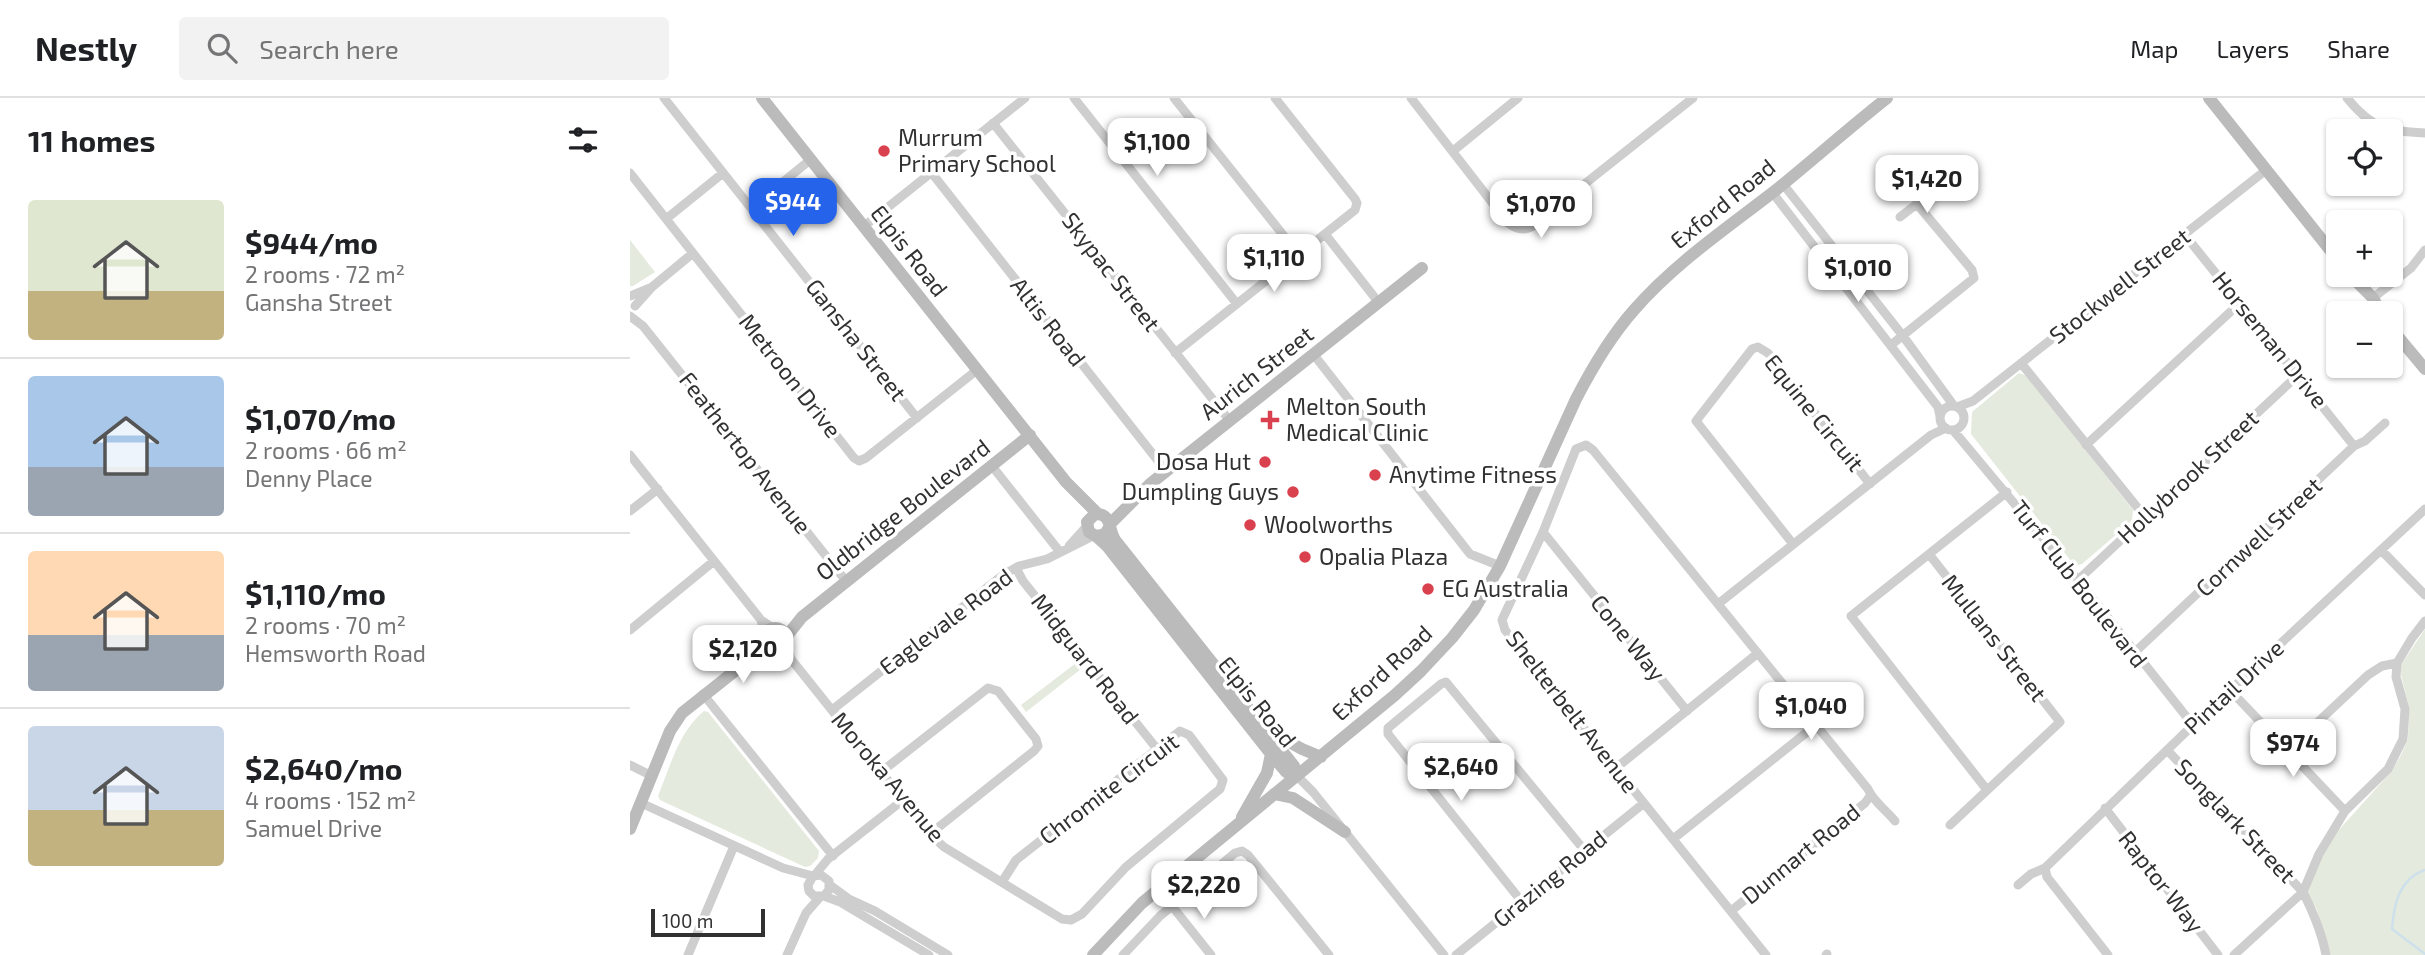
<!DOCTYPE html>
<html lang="en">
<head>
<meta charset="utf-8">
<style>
  :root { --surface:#fff; --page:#f2f2f2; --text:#202124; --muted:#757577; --line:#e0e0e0; --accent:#2563eb }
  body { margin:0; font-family:"Exo 2",sans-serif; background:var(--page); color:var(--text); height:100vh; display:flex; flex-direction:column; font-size:26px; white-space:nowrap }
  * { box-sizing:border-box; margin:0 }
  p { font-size:23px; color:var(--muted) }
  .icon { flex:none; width:38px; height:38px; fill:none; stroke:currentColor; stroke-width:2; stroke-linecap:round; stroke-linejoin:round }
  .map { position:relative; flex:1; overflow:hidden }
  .drawer { display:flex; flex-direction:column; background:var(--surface); width:630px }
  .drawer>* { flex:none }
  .buttons { position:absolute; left:1696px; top:21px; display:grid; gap:14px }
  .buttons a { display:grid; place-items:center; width:77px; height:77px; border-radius:7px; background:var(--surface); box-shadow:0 2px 5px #0004; font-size:35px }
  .scale { position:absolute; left:21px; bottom:18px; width:114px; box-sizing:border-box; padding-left:7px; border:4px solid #313131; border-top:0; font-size:19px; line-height:24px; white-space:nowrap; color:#313131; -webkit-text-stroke:5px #fff; paint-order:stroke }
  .price { position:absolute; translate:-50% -60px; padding:0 16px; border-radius:14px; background:#fff; color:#222; font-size:23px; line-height:46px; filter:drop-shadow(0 2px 4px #0008) }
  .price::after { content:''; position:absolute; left:50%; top:42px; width:21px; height:16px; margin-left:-10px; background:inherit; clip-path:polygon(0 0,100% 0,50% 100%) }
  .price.selected { background:var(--accent); color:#fff }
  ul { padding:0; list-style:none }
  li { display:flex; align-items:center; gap:21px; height:175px; padding:0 28px }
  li+li { border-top:2px solid var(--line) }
  li span { display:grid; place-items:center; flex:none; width:196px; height:140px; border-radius:7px; color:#555 }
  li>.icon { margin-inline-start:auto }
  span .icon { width:84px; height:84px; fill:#fffc; stroke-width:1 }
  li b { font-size:30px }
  h2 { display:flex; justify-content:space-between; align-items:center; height:84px; padding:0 28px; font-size:30px }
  header { display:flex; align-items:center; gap:42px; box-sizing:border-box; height:98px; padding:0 35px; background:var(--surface); border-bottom:2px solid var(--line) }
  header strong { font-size:33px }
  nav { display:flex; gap:38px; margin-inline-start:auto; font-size:24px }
  .search { width:490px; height:63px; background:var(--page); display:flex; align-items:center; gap:18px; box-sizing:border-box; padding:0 24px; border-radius:7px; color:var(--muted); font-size:26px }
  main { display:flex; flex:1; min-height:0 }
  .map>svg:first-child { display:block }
  .green { fill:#e4eadd }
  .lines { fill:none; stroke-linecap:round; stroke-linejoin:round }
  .stream { stroke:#cee0eb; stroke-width:2.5 }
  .street { stroke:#cecece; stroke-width:9 }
  .secondary { stroke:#bbb; stroke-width:12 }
  .poi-dot { fill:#da414f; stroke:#fff; stroke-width:2.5 }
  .labels { text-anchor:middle; stroke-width:7; stroke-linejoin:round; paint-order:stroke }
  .poi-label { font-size:23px; fill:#313131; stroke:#fff; text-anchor:start }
  .street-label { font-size:23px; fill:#313131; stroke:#fff }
</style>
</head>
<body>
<header>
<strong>Nestly</strong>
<div class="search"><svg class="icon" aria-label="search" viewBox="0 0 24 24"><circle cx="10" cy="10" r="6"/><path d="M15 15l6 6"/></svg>Search here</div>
<nav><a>Map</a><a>Layers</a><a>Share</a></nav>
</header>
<main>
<section class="drawer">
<h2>11 homes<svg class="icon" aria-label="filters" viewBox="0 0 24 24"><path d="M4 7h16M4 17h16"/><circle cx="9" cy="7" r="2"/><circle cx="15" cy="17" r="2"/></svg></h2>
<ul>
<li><span style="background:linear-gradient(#dfe7d0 65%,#c2b280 0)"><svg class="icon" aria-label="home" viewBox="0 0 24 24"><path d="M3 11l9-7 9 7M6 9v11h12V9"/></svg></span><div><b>$944/mo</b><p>2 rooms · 72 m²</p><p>Gansha Street</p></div></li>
<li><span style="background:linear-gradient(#a9c7e8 65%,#9aa5b1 0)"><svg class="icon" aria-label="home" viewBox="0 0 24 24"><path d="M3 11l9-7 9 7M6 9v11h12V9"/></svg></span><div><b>$1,070/mo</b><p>2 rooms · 66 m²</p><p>Denny Place</p></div></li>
<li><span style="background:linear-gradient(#ffd9b3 60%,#9aa5b1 0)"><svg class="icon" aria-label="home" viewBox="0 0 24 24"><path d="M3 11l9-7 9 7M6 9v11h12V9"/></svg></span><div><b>$1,110/mo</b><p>2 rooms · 70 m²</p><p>Hemsworth Road</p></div></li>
<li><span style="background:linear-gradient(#c9d6e8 60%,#c2b280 0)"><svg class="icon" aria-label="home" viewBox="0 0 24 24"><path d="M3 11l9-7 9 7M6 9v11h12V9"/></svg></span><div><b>$2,640/mo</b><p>4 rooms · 152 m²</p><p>Samuel Drive</p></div></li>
</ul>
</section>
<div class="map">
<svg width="1795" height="857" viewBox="0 0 1795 857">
  <rect width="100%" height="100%" fill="#fff"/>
  <path class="green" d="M0,142L25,174L3,188H0Z
    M1389,275L1397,278L1503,412L1502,423L1452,466L1445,468L1341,336L1342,314Z
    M1795,531V857H1700L1687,812L1677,795L1692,758L1706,735L1761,674L1771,657L1778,641L1779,609L1771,577V567Z
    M446,565L451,571L396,614L391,607Z
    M74,613L78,614L189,753L188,760L180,768L175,769L30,702L28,698C40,669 49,633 74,613Z"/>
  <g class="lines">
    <path class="stream" d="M1795,772C1769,781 1764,806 1762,831L1795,856"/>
    <path class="street" d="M34,0L287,320
      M444,0L607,206
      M544,0L669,157
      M781,0L878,125C897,140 909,124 923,111L1063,0
      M1717,0C1742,31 1757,33 1795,35
      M363,25L600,323
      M823,53L888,0
      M301,74L536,373
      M0,75L224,360L229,363L236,360L347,272
      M1153,86L1273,238L1324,308
      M1142,94L1308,309L1310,318
      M121,110L180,62
      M1270,119L1305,92
      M36,121L93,75
      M233,129L395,0
      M695,136L749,205
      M1555,137L1724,348
      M0,198L20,190
      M1743,200L1781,170L1795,152
      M5,208L22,189L63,155
      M0,218L13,228L216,483
      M1261,247L1344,180L1342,172L1287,106
      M545,255L725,112L727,105L725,101L645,0
      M684,257L840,456L870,468
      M1391,265L1515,419
      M1310 320a12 12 0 1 1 24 0a12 12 0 1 1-24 0Z
      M1327,309L1343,303L1636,72
      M1323,332L1448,482L1563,627
      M1456,347L1610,205
      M0,357L131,522L135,536
      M362,368L430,454
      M0,413L28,391
      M913,434L1057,613
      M1163,446L1066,323L1122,251L1128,249L1138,255L1240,386
      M439,448L457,428
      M1751,452L1795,497
      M1299,456L1430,624L1320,727
      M386,470L393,483L527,651
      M1448,482L1668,277
      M1088,506L1301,337L1316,330
      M131,522L143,530
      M0,532L84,463
      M155,545L161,561L304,740L314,749L432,821L441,822L452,816L496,769L590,691L593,682L559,637L550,633L386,762L372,784
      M1504,555L1724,348L1735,343L1755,325
      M1600,592L1715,713
      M73,596L203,758
      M202,612L373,477L389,468L417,461L463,438
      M1537,652L1673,794C1683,814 1692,835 1696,857
      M1657,653L1738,577L1752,568L1767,565
      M0,667L22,678
      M986,670L1128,555
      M251,674L358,590L368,593L406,641L408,648L404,653L300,736
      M667,678L683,694L814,857
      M1357,692L1221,518L1377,394
      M11,705L153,770L183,778
      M1475,710L1588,857
      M1043,741L1186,627
      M1415,770L1417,779L1478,857
      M184,778L198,761L273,702
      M200,787L219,801L245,813L318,857
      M1388,787L1401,776L1415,770L1563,627L1795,411
      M194,798L199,792V783L191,777L183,778L178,787L179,793L184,798H194L210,804L299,857
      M892,804L758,636V630L811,586L816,584L820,589L955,753
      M542,808L581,857
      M1101,813L1235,705L1240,698
      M58,857L104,748
      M157,857L176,815L190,799
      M493,857L530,818L605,755L612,753L618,757L699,857
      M826,857L1014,705
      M1136,857L875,532L872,522L913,434L946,351L956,347L963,352L1238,691C1242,702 1257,713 1265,723
      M1196,857L1197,856
      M1604,857L1673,794L1689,756L1715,713L1758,671L1773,641L1775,611L1766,579L1767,565L1782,540L1795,523"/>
    <path class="secondary" d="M132,0L436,384L468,416
      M1579,0L1708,162
      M1720,177L1743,200L1751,215
      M1760,229L1795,271
      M480,426L520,386L792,170
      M480,428L475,436L466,438L459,434L457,424L465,416C482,415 478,431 485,442L664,668L667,678
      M466,438L477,448L641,656L656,674L667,678
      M134 541a11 11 0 1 1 22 0a11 11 0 1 1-22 0Z
      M156,539L172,519L400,337
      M641,634L672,651L691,659
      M644,696L663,700L715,734
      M612,719L637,675L641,656
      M0,731L40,633L52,615L120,561L143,552
      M463,857L512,805L765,597L791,573L822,540L844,512L870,468L946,301C962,270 981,238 1004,212C1045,165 1097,130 1146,92C1183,62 1219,30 1257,0"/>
  </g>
  <g class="poi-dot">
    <circle cx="254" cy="53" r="7"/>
    <path d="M636.5 311.5h7v7h7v7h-7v7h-7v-7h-7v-7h7z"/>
    <circle cx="635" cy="364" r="7"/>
    <circle cx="745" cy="377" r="7"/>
    <circle cx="663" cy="394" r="7"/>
    <circle cx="620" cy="427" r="7"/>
    <circle cx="675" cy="459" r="7"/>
    <circle cx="798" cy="491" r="7"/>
  </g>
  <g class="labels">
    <g class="poi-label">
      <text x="268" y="48">Murrum<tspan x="268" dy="26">Primary School</tspan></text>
      <text x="656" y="317">Melton South<tspan x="656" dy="26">Medical Clinic</tspan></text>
      <text x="621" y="372" text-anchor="end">Dosa Hut</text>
      <text x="759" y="385">Anytime Fitness</text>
      <text x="649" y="402" text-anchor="end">Dumpling Guys</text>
      <text x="634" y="435">Woolworths</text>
      <text x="689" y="467">Opalia Plaza</text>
      <text x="812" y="499">EG Australia</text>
    </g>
    <g class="street-label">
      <text transform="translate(1093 106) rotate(-39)" y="8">Exford Road</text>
      <text transform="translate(279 153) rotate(52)" y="8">Elpis Road</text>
      <text transform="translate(481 174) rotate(52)" y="8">Skypac Street</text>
      <text transform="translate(1490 188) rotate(-38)" y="8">Stockwell Street</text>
      <text transform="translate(418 224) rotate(52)" y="8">Altis Road</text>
      <text transform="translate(226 242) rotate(52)" y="8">Gansha Street</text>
      <text transform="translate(1640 242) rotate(51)" y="8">Horseman Drive</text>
      <text transform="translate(627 275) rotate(-38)" y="8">Aurich Street</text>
      <text transform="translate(160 278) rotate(52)" y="8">Metroon Drive</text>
      <text transform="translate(1184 315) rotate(51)" y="8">Equine Circuit</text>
      <text transform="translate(115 355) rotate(52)" y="8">Feathertop Avenue</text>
      <text transform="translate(1558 379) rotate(-43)" y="8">Hollybrook Street</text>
      <text transform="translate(273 412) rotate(-38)" y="8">Oldbridge Boulevard</text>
      <text transform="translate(1629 439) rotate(-43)" y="8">Cornwell Street</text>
      <text transform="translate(1449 486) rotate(52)" y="8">Turf Club Boulevard</text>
      <text transform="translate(316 524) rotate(-37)" y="8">Eaglevale Road</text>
      <text transform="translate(998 540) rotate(51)" y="8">Cone Way</text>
      <text transform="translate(1364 540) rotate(52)" y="8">Mullans Street</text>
      <text transform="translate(455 561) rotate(52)" y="8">Midguard Road</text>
      <text transform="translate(752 575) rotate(-43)" y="8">Exford Road</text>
      <text transform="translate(1604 589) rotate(-43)" y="8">Pintail Drive</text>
      <text transform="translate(627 604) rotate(51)" y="8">Elpis Road</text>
      <text transform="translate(942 614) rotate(52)" y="8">Shelterbelt Avenue</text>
      <text transform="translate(258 679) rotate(50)" y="8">Moroka Avenue</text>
      <text transform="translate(479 691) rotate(-37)" y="8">Chromite Circuit</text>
      <text transform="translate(1605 723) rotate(46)" y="8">Songlark Street</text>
      <text transform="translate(1171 756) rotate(-39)" y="8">Dunnart Road</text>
      <text transform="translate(920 781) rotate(-39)" y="8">Grazing Road</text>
      <text transform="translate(1531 784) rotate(52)" y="8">Raptor Way</text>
    </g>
  </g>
</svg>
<div class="buttons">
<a><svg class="icon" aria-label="locate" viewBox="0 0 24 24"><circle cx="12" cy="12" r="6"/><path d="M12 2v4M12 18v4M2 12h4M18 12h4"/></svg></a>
<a>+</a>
<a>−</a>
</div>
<div class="scale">100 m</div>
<b class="price" style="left:527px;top:80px">$1,100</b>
<b class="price" style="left:1297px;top:117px">$1,420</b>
<b class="price selected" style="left:163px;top:140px">$944</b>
<b class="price" style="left:911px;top:142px">$1,070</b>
<b class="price" style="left:644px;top:196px">$1,110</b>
<b class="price" style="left:1228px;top:206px">$1,010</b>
<b class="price" style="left:113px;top:587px">$2,120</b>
<b class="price" style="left:1181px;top:644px">$1,040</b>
<b class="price" style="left:1663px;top:681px">$974</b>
<b class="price" style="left:831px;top:705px">$2,640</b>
<b class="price" style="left:574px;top:823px">$2,220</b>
</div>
</main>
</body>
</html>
